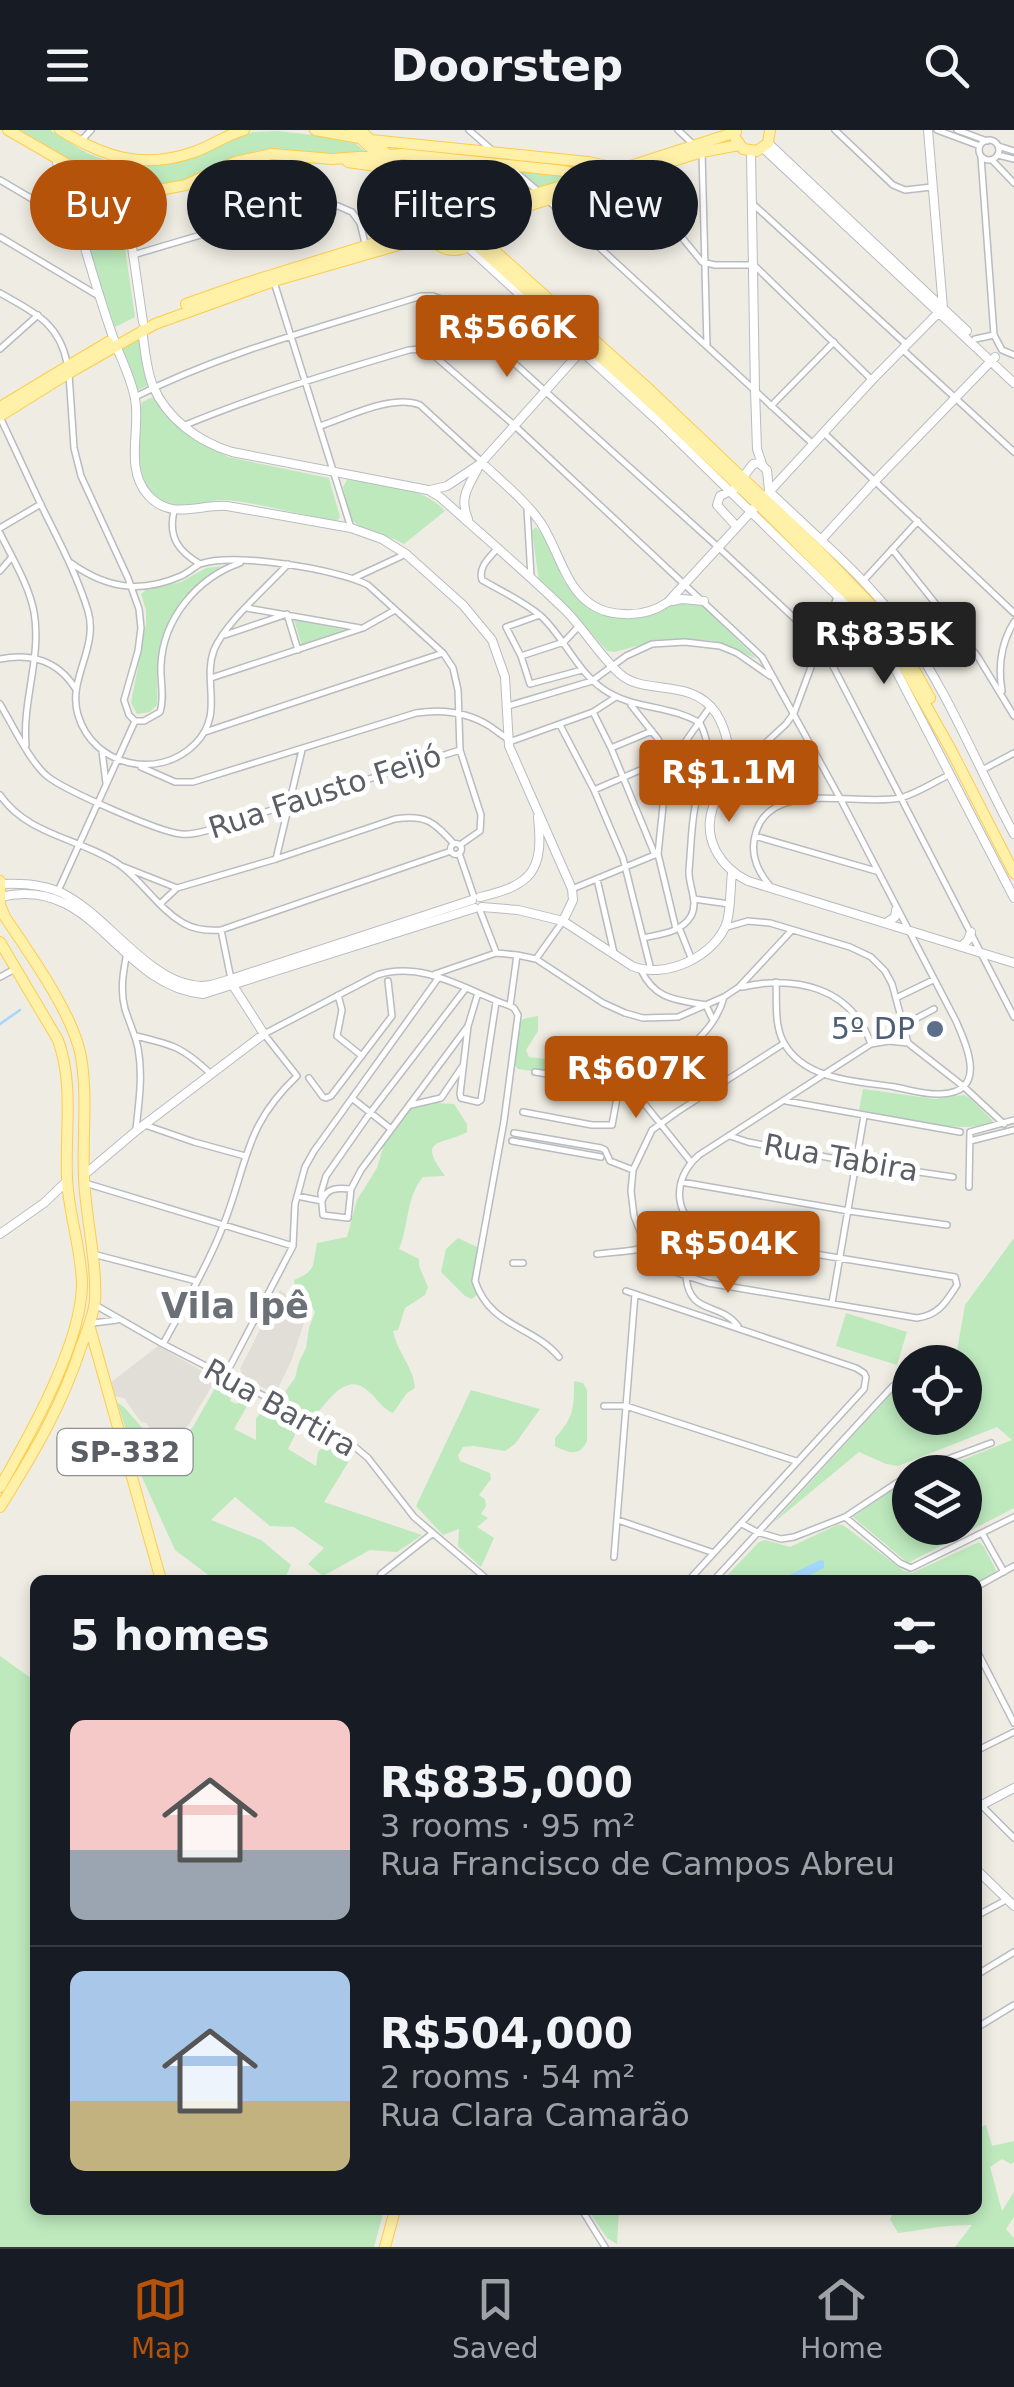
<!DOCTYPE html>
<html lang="en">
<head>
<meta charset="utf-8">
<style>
  :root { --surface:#171b24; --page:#20242c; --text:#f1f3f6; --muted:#9ea1a6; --line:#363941; --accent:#b45309 }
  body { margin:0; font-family:"DejaVu Sans",sans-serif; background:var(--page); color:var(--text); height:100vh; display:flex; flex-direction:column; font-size:38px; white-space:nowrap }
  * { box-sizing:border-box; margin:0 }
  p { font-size:32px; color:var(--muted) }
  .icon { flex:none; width:55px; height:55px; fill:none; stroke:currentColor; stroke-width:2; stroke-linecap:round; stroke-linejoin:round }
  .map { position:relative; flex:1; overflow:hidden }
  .sheet { position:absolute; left:30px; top:1445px; width:952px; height:640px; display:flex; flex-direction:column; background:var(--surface); border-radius:15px; box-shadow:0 5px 15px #0003 }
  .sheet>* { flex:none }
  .hud { position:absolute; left:30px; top:30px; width:955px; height:90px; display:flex; gap:20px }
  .tools { position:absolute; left:892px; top:1215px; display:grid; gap:20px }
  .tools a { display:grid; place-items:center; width:90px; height:90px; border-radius:50%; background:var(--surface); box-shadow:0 5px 15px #0003; font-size:50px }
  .price { position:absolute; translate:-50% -85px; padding:0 22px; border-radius:10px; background:var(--accent); color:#fff; font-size:32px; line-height:65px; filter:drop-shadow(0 2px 5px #0008) }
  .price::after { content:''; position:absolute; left:50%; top:60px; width:30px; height:22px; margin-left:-15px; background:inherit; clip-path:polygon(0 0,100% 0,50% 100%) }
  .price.active { background:#222; color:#fff }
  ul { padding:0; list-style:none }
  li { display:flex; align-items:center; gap:30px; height:250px; padding:0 40px }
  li+li { border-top:2px solid var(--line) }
  li span { display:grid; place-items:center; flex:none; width:280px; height:200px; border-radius:15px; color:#555 }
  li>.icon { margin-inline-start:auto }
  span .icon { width:120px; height:120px; fill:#fffc; stroke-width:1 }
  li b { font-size:42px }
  h2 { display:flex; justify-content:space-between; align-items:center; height:120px; padding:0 40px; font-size:42px }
  .pill { padding:0 35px; border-radius:45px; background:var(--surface); box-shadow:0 5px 15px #0003; font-size:35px; line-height:90px }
  .pill.active { background:var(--accent); color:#fff }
  header { display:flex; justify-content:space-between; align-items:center; height:130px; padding:0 40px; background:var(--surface); font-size:45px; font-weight:600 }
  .menu { display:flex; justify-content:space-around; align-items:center; height:140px; border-top:2px solid var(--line); background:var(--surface); font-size:28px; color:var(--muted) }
  .menu a { display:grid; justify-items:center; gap:5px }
  .menu .active { color:var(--accent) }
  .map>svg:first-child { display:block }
  .industrial { fill:#e0ded7 }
  .green { fill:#bde9bd }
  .water { fill:#a3d7ff }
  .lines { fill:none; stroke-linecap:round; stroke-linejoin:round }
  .stream { stroke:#a3d7ff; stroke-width:2.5 }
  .street-casing { stroke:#b8bbc0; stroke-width:8 }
  .secondary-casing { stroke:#b8bcc2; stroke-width:10 }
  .primary-casing { stroke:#fecc4d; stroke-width:12 }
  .street { stroke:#fff; stroke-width:5 }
  .secondary { stroke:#fff; stroke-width:8 }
  .primary { stroke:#fff1a8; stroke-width:10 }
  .service-dot { fill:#5c6f8a; stroke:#fff; stroke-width:4 }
  .labels { text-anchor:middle; stroke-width:10; stroke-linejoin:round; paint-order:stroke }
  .shield { fill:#fff; stroke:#8c8f93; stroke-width:2.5 }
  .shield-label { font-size:28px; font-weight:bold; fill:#5b5f65 }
  .street-label { font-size:30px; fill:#5b5f65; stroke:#fff }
  .service-label { font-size:30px; fill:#4e5e75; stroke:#fff; text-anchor:end }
  .quarter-label { font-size:35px; font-weight:bold; fill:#6c7177; stroke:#fff }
</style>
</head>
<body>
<header><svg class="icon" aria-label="menu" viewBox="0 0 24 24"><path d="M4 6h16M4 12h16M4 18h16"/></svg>Doorstep<svg class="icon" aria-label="search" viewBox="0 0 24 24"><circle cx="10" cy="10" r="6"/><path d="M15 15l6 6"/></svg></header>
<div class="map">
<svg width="1014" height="2117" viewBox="0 0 1014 2117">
  <rect width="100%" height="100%" fill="#efece3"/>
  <path class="industrial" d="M280,1160L308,1181L292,1229L276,1263L245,1250L240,1239Z
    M158,1216L216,1249L188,1296L164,1317L146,1293L141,1292L124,1268L113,1266L110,1253Z"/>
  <path class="green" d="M12,0H50L87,23L110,32L133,35L175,33L253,2L277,1L350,9L366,22L323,25L286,20H260L239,26L187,50L155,55H127L105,51Z
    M464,38L509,39L568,47L566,50L485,74L478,73Z
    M64,47L117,63L135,187L115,197Z
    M432,81L465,112C442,120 425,104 432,81Z
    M140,206L149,255L136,261L133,246L120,217Z
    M153,267L168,287L187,303L228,327L329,348L340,387L337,391L331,390C296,384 260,373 225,370C209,369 194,378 179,376C131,371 139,314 140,280L142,272Z
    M347,350C378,352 424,357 445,381L404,414C391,405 359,402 352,389C347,380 346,367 343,357Z
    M536,397L543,405L564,452L588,478L601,485L633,489L648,485L678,469L697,471L757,529L715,511L686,509L658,510L615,522L607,521L572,482L539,451L532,401Z
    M223,436C190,455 164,487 158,526C156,542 158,559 157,575L150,582L137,584L131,573L146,494V480L141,464L146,460L181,452L206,438Z
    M294,490L347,500L302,516Z
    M538,886V901L526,920L529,927L586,934L583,927L560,925L564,918L612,912L613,927L625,937L624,945L588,949L518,939L513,933L517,894L523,889Z
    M863,959L935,969L964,965L970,968L993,991L991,994C951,1003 905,989 864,982L859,980Z
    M436,973L454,974L467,994V1002C441,1016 416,1007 445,1046L423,1047C406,1067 409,1095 399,1119L419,1129V1136L428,1157L425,1165L405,1178L398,1200L393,1201C397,1222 413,1236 415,1258L407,1263L393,1283C381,1278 378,1269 368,1261C347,1241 328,1271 315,1286L311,1285L280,1269L295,1248L299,1232L306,1218L309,1198L315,1182L309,1172L310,1167L295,1158L294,1150C318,1140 312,1135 317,1113L347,1107L357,1070L377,1038L390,994L404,981Z
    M458,1108L477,1117L475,1149L478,1164L472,1169L465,1166L441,1142L446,1119Z
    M1014,1108V1378L908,1433L853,1387L898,1356L910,1351V1398H965V1342H932L1012,1310L997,1297L898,1336L886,1334L859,1322L772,1394L902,1252L910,1251V1288H965V1232H955L965,1175Z
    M846,1183L907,1202L897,1235L836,1216Z
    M219,1251L235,1258L230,1271L237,1274L245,1266L251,1269L234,1299L256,1310V1289L265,1276L300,1294L288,1319L316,1336L318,1322L330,1311L352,1326L324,1372L422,1405L397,1422L370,1420L323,1446L308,1434L324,1418L294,1397L270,1396L235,1367L211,1390L261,1410L291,1435L284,1450H215L175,1420L141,1345L117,1272L125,1278L164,1323L193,1297Z
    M574,1251L583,1253L587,1260V1311C580,1327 568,1323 555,1316V1308C574,1287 574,1279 574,1251Z
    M471,1260L540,1279L515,1314L505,1321L474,1316L463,1317L458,1325L460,1331L490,1343L491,1349L479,1365L485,1369L486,1376L481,1384L488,1388L477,1397L494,1408L481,1437L458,1416L459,1399L443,1405L416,1376Z
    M837,1395H843L904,1441L912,1443L979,1412L984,1417L996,1440L994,1443L978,1452V1450H723L759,1412L765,1410L790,1417Z
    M0,1526L35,1551V2080H384L374,2117H0Z
    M986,1995L992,2016L1014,2011V2032L1011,2034L1002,2029L990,2037L1002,2081L1014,2062V2087L1006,2099L1014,2108V2117H955L972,2095C947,2094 922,2100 898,2103L890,2089L895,2080H978V1997Z
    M588,2080H619L617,2114L607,2108Z"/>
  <path class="water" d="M820,1430L824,1431V1438L800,1450H779Z"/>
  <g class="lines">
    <path class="stream" d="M0,894L20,880"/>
    <defs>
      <path id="street" d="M469,0L493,21
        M678,0L694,15
        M835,0L893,55L905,60L932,57
        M937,0L980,16
        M957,0L987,11
        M979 20a10 10 0 1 1 20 0a10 10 0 1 1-20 0Z
        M80,12L91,0
        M998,16L1014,21
        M702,22L707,216
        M998,25L1014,29
        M981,27L994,205L1002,220L1014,225
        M992,30L1014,53
        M512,39L538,61
        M630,44L702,132L715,135H754L872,250
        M0,50L78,96
        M550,72L813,314
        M753,74L906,214
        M0,107L97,165
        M133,125L285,80L315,74L338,76L352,82L360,93L366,117
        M274,152L351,398
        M0,163C33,182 59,192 67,233
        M975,209L994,205
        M0,219L38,185
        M902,219L1014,322
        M69,244L74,318L81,346L128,448L139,479L141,498L138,521L124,570L129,585L135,591
        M135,267C226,221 324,197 421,166H433L444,170L718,417L821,513L1014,887
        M771,276L834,212
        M0,287C14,317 28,347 42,377C59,411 77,445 88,481C99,518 67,549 78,585C93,636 158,651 195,614C225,584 202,552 214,520C225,493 267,457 288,434
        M183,296C258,265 331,243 409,220L421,219L430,222L514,295L762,527L841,670L956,891C967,916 988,962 941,964C926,965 910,960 895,957C858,951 805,951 784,913C774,896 777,871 776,852
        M320,296C348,287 391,264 420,275L481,331
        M824,303L1014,483
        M527,378L531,447
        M174,381C168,407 178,421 200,434
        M0,398L41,374
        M0,403C12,428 29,455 34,482C42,526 22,571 26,615
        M497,419C489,428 478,437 482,450C501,461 525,472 542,487C565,509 577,541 603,559C633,580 668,574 700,593
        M892,419L978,527L1014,586
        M71,433C106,458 140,464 181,446C188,443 194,437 200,434C233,422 337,439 368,455L443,523L453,538L458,560L460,620L481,685L480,701L460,715
        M0,441L11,428
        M354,448L406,424
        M864,450L918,391
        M247,478L360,498
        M540,485L506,497L521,526L530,554L582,540
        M225,505L287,484L298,520
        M521,526L564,512L579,496
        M0,529C31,523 58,531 75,558
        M211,548L363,498L395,480
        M1002,561C998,537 1001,513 1014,492
        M0,574C12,594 30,632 47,646C64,660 159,702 181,704C192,705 202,702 212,699L460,620
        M631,575L658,609L668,628L658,724L676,799
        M508,576L592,551L626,526L652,514L685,512L720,516L737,523L770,546
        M593,582L611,618L655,725
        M135,591H144L160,582C165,567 160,551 161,535C163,489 197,448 240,433
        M560,595L594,660L623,728L651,840
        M205,602L443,523
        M611,618L652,601
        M102,621L106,653
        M141,637L175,652H193L416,583C442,579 468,582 491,597C498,602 504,607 512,611L593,582L616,567
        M982,640L1014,623
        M730,646L786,594L794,583L837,467
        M594,660L668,628L678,622L710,577
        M0,665C28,706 81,708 120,735C143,752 158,778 183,793C195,800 207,801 221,800L451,721
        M755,706L876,741
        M450.5 719a5.5 5.5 0 1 1 11 0a5.5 5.5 0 1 1-11 0Z
        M459,723L474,767
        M276,729L302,620
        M124,737L177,758
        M597,749L614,823
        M770,756C758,742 750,725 755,706C768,647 857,677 900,668C916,664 934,652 949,645
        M572,759L657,724
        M58,761L135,591
        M694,769L729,774
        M160,774L177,758L276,729L395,689C426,684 434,692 454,714
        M479,778L496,822
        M727,797L748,791L770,793L850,817L871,827L885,841L892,854L908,913L963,956L1004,994
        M221,800L231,849
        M680,800L692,830
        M643,808C660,804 681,803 691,786C699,771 688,756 689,740C691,719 691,697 695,677C701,644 717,627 700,593
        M127,823C123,842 120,861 125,879C129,892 135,904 138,918C143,945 139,972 136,999
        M517,825L510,876L514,878L518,885L504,991L475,1151C490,1197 532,1195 559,1227
        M536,829L563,791
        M641,840C655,870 677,870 706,875L712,888
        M435,844L496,823L517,825L536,829L603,873L625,883L643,888L678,887L724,867L739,857L792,800
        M0,847L15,839
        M742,857C795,845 851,857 871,914
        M466,858L370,983L326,1046L321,1063L323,1085L348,1088L351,1059L361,1040L468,896
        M478,863L468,896L460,964L461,968L478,972L481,970L496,872
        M338,865L342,880L337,906L362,926
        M898,867L933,850
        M904,895L934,879
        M136,906C174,915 182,917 211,944
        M783,914L677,982L652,1000L633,1040L631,1061L634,1086L644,1111L655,1129L672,1141L708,1153L917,1188C939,1185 946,1172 957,1155L955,1147L711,1107C674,1091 669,1051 699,1025L871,914L889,911L908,913
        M535,942L635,958
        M309,948L323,967L326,968L331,966L392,886L388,851
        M353,969L391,999
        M786,971L960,1002
        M411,975L441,968L462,937
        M523,982L592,995H612L619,957
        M145,995L194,1012L245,1026
        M514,1003L601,1018L605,1020L610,1031L633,1040
        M730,1006L748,1012L857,1033L953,1047
        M512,1011L601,1027
        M970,1011L1014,1000
        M691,1032L639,967C633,959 636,954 643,948C676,926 713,908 724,867
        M681,1052L849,1081L947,1095
        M85,1053L293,1116
        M969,1057L970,1002L1014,990
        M297,1066L322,1071C327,1057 338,1058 351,1059
        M93,1124L196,1151
        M597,1124C642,1119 652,1123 689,1091
        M513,1133H523
        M686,1147C690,1186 719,1171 738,1196
        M626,1161L856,1238L864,1243L866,1247L864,1259L689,1450
        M832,1173L864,986
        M97,1176L163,1214L342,1306L368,1328L414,1387L488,1450
        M93,1193L117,1190
        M163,1214C184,1175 207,1137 223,1096C248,1033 244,996 297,946L264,904L377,845C424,830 467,861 510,876
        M225,1246L293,1116L295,1074L305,1037L314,1021L439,847
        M604,1276H626L796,1331
        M913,1342L991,1313
        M845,1387L900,1433L911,1438L1014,1387
        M618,1390L714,1423
        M742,1394L757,1402L781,1409L794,1407L845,1387L910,1344
        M982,1403L1004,1442
        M614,1427L635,1164
        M378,1450L381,1444L433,1403
        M714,1450L893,1256
        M978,1456L1014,1436
        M978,1523L1014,1593
        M978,1620L1014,1602
        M981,1675L1014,1708
        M978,1785L1006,1770
        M978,1844L1014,1822
        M978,1897L1014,1875
        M582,2080L605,2117"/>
      <path id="secondary" d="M768,13L967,201
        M763,18L1014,253
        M751,22L755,260L757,319L762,334
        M56,28C62,53 72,77 80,101C90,135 100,170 112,204C119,226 131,246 135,269C141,300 124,338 148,365C171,391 199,374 227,376L351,398L382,409L406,424L463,475L492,510L505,547L509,616L572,759L573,770L563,791
        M119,28L143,192
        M467,116L660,293L867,495L889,527L1014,768
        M142,200C145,219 146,239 153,256C167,289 199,312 232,322L428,360L440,367C482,405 525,441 565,480C585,500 599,525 620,544C644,566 692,547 716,583C727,600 733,629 727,649C724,659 717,667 713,677C702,709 720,737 748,751L1014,833
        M481,332C501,351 525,370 541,393C564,429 569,483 624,484C640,485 655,481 668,472L872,250L943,178L928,0
        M430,360L447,356L480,334L582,220
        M769,361C815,406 866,447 904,500C949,563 977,636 1014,704
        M468,389C459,368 468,357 478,338
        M737,397L717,375L720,366L734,359L753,334L759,333L767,340L769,361
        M821,410L875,351L995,227
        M672,471L682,469L704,471
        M728,627L739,637
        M1,754C21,753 43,754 62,763C105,784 147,849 193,855C206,858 218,853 231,849L472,770
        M0,767C96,744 118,856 203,864L475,778
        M480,767C532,755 544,741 538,687
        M482,777L518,780L563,791L632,836C665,850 716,826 727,792C731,777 730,759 732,743
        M886,793L895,787L896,780
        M962,816L968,810L971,802
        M84,1045L136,1001L264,904L232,854
        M0,1104L44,1073L67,1051
        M978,1677L1014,1658
        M978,1741L1014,1776"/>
      <path id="primary" d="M8,0L91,48L123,58L140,59L159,60L186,55L235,32L272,24L332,29L402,24L565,41L588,48L591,55
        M60,0C104,27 142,40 194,22C211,16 226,5 244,0
        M315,0L371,10L588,32L621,39
        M352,0L425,69L647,269L758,374L875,491L897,524L951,620L1014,743
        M361,1L651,261L815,417L879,483L901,516L930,568
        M736,9L743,19L757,21L768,13L770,0
        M348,32L390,38
        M426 92a28 28 0 1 1 56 0a28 28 0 1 1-56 0Z
        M478,78L490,77L621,39L736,2
        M482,90L702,22L739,15
        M186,174L243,154L420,99L426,95
        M0,277L108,212
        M0,286L69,243L155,194L274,151L430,106
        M0,751V771
        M0,775L5,787C29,823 74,885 81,927C88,967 82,1008 84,1049C86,1088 97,1133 95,1170C94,1185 87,1200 82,1214C63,1274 33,1325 0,1377
        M0,812L58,910C74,954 65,1001 67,1047C68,1082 81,1117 82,1153C82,1213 30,1305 0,1357
        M90,1198L161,1450
        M385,2117L395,2080"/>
    </defs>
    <use href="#street" class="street-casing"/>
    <use href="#secondary" class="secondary-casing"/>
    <use href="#primary" class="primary-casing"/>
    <use href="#street" class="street"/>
    <use href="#secondary" class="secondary"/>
    <use href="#primary" class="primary"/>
  </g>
  <circle class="service-dot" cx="935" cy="899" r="10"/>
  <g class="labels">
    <rect class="shield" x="57.5" y="1299" width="135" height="46" rx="8"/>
    <g class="shield-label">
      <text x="125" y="1332">SP-332</text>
    </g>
    <g class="street-label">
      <text transform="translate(325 662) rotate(-18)" y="10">Rua Fausto Feijó</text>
      <text transform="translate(841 1028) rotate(10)" y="10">Rua Tabira</text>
      <text transform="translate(280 1278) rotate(29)" y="10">Rua Bartira</text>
    </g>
    <g class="service-label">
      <text x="915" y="909">5º DP</text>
    </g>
    <g class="quarter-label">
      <text x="235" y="1188">Vila Ipê</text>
    </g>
  </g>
</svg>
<div class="tools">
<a><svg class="icon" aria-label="locate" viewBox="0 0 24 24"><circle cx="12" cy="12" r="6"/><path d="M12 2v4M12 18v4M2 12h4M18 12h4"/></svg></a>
<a><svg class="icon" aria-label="layers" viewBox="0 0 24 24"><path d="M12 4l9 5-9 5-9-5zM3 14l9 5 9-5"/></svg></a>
</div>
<b class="price" style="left:507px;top:250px">R$566K</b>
<b class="price active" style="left:884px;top:557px">R$835K</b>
<b class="price" style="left:729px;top:695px">R$1.1M</b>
<b class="price" style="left:636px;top:991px">R$607K</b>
<b class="price" style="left:728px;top:1166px">R$504K</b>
<div class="hud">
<a class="pill active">Buy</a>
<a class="pill">Rent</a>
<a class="pill">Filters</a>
<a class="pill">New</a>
</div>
<section class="sheet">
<h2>5 homes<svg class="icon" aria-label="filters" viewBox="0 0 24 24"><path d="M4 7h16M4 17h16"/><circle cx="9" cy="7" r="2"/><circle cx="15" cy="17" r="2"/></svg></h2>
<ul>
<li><span style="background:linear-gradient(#f6c9c9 65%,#9aa5b1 0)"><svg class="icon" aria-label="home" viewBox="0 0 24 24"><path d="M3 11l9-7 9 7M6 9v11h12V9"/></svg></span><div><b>R$835,000</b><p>3 rooms · 95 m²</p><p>Rua Francisco de Campos Abreu</p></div></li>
<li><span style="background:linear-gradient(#a9c7e8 65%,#c2b280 0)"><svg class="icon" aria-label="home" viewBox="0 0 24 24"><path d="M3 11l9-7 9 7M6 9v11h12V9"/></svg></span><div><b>R$504,000</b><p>2 rooms · 54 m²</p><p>Rua Clara Camarão</p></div></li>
</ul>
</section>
</div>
<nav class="menu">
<a class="active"><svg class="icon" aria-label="map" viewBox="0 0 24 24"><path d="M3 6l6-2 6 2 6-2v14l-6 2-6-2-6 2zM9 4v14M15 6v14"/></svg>Map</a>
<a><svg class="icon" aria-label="saved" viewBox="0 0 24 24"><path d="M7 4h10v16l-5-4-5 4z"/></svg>Saved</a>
<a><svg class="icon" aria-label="home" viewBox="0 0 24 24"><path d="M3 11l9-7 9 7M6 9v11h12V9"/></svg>Home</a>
</nav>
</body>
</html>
